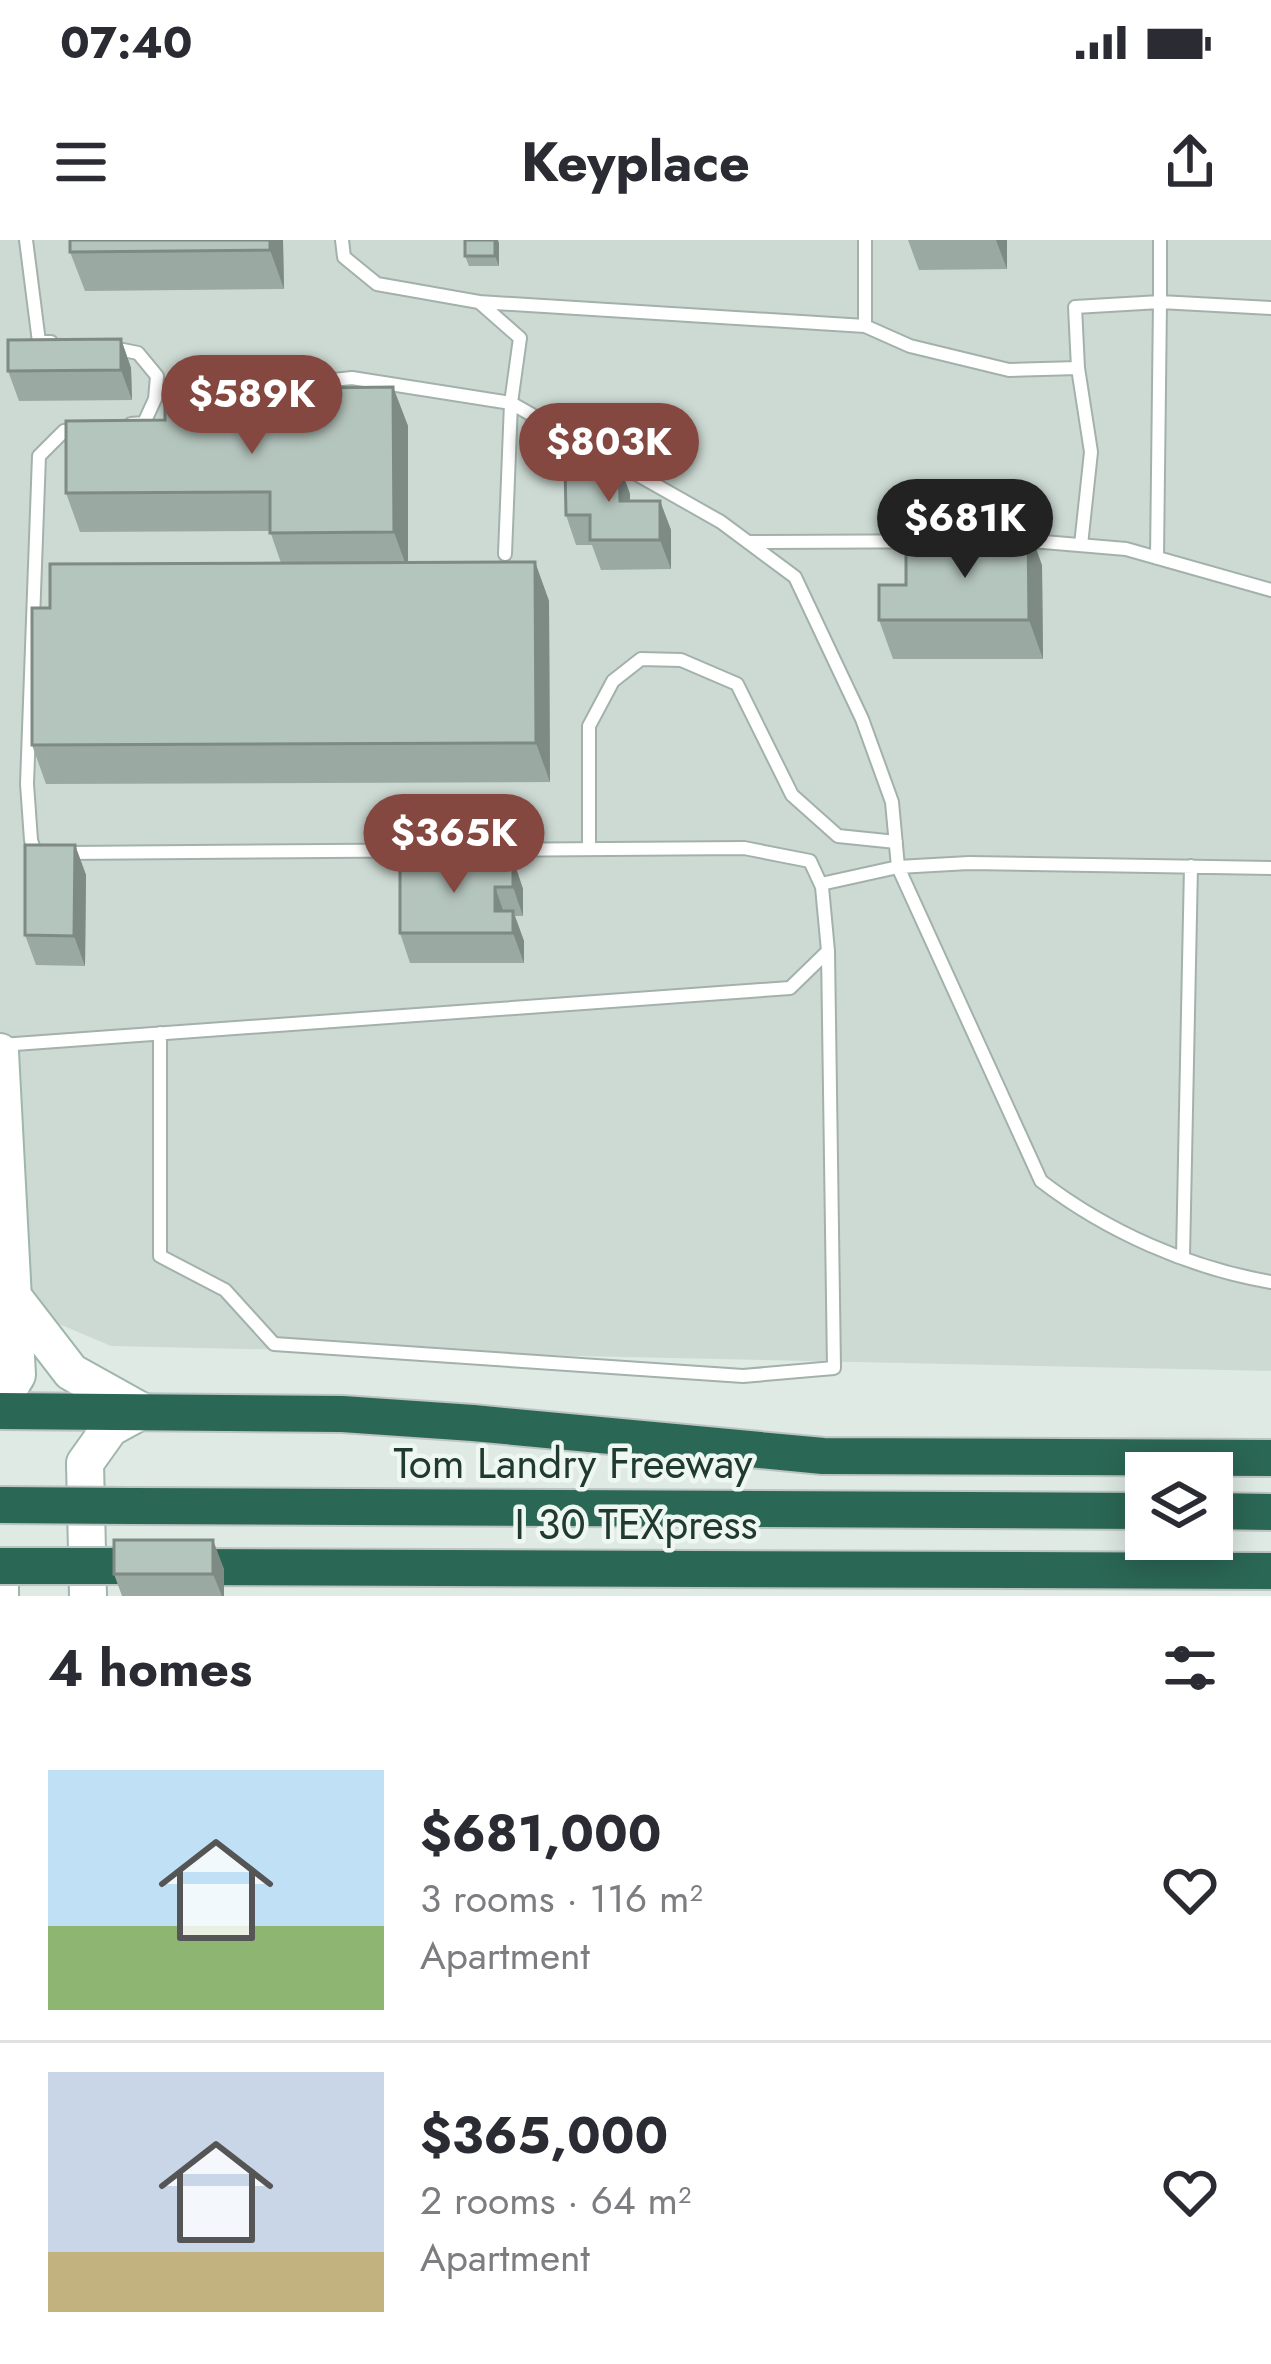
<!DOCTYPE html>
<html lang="en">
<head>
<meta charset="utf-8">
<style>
  :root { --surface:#fff; --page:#f2f2f3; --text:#2b2b33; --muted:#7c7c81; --line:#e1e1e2; --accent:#854841 }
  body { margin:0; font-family:Jost,sans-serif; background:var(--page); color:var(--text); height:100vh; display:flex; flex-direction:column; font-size:45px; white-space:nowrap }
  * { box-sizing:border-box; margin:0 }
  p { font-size:39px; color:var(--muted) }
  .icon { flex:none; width:66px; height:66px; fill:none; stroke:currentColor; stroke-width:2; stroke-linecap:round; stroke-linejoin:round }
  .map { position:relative; height:1356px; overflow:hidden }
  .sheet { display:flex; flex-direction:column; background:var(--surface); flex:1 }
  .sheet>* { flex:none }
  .tools { position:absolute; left:1125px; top:1212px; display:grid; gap:24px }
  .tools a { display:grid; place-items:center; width:108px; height:108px; border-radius:0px; background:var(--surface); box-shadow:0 6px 30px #0003; font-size:60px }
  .price { position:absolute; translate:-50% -102px; padding:0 27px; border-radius:42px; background:var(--accent); color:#fff; font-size:39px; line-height:78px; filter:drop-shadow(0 3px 6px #0008) }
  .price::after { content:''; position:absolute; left:50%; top:72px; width:36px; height:27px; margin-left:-18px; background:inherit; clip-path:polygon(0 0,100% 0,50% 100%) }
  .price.current { background:#222; color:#fff }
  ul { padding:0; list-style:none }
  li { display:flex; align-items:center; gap:36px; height:300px; padding:0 48px }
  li+li { border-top:3px solid var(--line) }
  li span { display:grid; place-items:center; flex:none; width:336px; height:240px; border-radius:0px; color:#555 }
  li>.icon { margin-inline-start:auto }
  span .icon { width:144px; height:144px; fill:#fffc; stroke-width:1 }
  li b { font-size:51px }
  h2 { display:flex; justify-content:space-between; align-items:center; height:144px; padding:0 48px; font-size:51px }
  .status { display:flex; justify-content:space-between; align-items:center; height:84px; padding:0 60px; background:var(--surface); direction:ltr }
  .status svg { height:33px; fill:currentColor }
  header { display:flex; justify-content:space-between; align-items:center; height:156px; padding:0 48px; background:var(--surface); font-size:54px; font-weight:700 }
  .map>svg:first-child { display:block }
  .built { fill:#cddad3 }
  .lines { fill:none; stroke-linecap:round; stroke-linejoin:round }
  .service-casing { stroke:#a2b2ab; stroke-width:16 }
  .secondary-casing { stroke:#9eb6ab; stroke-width:40 }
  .motorway-casing { stroke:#bcc4c1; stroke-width:40 }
  .service { stroke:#fff; stroke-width:12 }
  .secondary { stroke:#fff; stroke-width:36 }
  .motorway { stroke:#2b6755; stroke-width:36 }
  .motorway-bridge-casing { stroke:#bcc4c1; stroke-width:40; stroke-linecap:butt }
  .motorway-bridge { stroke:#2b6755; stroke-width:36 }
  .wall { fill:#9ba9a3 }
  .shaded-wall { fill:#7e8a84 }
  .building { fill:#b4c5bd; stroke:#7e8a84; stroke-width:3 }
  .labels { text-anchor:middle; stroke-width:9; stroke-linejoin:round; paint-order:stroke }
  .street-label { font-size:42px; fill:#203a31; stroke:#eff7f2 }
</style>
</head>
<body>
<div class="status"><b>07:40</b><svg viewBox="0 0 49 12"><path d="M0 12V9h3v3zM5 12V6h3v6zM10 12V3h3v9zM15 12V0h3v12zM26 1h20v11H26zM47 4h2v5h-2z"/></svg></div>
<header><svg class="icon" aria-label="menu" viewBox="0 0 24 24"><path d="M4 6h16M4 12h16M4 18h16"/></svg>Keyplace<svg class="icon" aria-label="share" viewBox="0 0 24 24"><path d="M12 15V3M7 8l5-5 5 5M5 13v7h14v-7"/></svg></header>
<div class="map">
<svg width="1271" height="1356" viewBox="0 0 1271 1356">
  <rect width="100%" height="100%" fill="#dfeae4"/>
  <path class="built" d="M0,0H1271V1131L111,1106L0,1059Z"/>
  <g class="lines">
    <defs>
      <path id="service" d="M26,0L39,102H51
        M479,62L865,86L910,106L1009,130L1078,128L1091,212L1081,305
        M865,86V0
        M113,108L138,113L157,136L155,159L144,183L131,184
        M1078,128L1075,67L1160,62V0
        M228,151L352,138L511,163L520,98L479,62L377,44L344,17L342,0
        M1020,300L1126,309L1271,350
        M750,302L987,301
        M505,314L511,163L721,282L795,337L862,479L892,562L898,627L1041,941C1106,991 1189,1028 1271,1042
        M1157,318L1160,62L1271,68
        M589,609V486L613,441L641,419L681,420L737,444L792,555L838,596L896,602
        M38,613H35L31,600L27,544L39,216L64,191L81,189
        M821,644L898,627L969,623L1271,628
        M160,793V1016L225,1050L274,1104L743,1136L834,1128L828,711
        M1,805L790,748L828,711L822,647L810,621L744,608L65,613
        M1183,1017L1191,626"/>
      <path id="secondary" d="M0,812L17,1135L0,1163
        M14,1058L71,1132L141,1171
        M0,1347V1356
        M88,1356L85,1223L110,1188L141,1171"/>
      <path id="motorway" d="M0,1171L342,1174L473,1183L823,1216L1271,1218
        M131,1266L1146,1271
        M1212,1271L1271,1272
        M177,1327L1271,1331"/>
    </defs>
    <use href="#service" class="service-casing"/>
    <use href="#secondary" class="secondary-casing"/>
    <use href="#motorway" class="motorway-casing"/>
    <use href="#service" class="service"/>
    <use href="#secondary" class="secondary"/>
    <use href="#motorway" class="motorway"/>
    <defs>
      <path id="motorway-bridge" d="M0,1265L131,1266
        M0,1326H134"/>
    </defs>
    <use href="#motorway-bridge" class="motorway-bridge-casing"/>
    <use href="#motorway-bridge" class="motorway-bridge"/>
  </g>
  <path class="wall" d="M283,0L284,49L85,51L70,12Z
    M465,0H498L499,26H469L465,16Z
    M908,0H1007V29L919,30Z
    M121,99L131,128L132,160L19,161L8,131Z
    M243,146L255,181H316L393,147L408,186V323L535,322L549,361L550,542L46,544L32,505L50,368L281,323L270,291L80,292L66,253L165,180Z
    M619,224L630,254V261H660L671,290V329L601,330L592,305H576L566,275Z
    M1042,325L1043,419H893L879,380L906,345Z
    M75,605L86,635L85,726L36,725L25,695Z
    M513,619L523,649V676H515L524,701V723H410L400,693Z
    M224,1329V1356H122L114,1334Z"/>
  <path class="shaded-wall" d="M270,0H283L284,49L270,10Z
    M495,0H498L499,3V26L495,16Z
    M996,0H1007V29Z
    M121,99L131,128L132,160L121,130Z
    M243,146L257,185L243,181Z
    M393,147L408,186V331L394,292Z
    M619,224L630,254V291L620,261Z
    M660,261L671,290V329L660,300Z
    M1028,286L1042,325L1043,419L1029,380Z
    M535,322L549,361L550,542L536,503Z
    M75,605L86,635L85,726L74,696Z
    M513,619L523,649V676L513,647Z
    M495,647L505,676L495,671Z
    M513,671L524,701V723L513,693Z
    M213,1300L224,1329V1356H222L213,1334Z"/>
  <path class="building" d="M70,0H270V10L70,12Z
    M465,0H495V16H465Z
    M121,99V130L8,131V100Z
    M165,146H243V181H316L315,148L393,147L394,292L270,293V252L66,253V181L165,180Z
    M619,224L620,261H660V300H590V275H566L565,225Z
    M973,286H1028L1029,380H879V345H906V309H973Z
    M535,322L536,503L32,505V368H50V324Z
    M25,605H75L74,696L25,695Z
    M400,619H513V647H495V671H513V693H400Z
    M114,1300H213V1334H114Z"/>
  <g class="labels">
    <g class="street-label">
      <text x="573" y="1238">Tom Landry Freeway</text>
      <text x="636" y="1299">I 30 TEXpress</text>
    </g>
  </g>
</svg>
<div class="tools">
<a><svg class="icon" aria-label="layers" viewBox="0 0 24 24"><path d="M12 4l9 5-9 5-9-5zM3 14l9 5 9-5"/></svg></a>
</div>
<b class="price" style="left:252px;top:217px">$589K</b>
<b class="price" style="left:609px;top:265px">$803K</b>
<b class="price current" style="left:965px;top:341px">$681K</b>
<b class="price" style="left:454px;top:656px">$365K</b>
</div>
<section class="sheet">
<h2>4 homes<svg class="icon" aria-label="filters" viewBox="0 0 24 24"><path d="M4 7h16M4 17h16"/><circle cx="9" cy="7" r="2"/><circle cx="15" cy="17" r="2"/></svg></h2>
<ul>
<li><span style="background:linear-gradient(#bfe0f5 65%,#8fb573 0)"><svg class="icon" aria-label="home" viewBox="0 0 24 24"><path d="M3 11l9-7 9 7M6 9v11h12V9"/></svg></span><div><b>$681,000</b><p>3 rooms · 116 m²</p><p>Apartment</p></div><svg class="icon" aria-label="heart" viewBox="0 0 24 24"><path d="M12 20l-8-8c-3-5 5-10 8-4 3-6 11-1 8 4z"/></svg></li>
<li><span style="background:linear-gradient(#c9d6e8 75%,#c2b280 0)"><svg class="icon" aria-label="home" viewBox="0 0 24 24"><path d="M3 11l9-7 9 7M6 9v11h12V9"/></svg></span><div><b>$365,000</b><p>2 rooms · 64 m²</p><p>Apartment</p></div><svg class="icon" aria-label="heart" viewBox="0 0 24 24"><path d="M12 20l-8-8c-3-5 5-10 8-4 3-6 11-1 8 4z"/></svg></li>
</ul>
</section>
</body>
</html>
